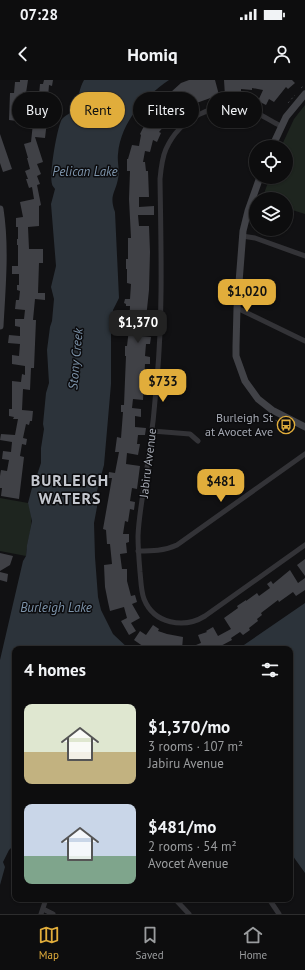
<!DOCTYPE html>
<html lang="en">
<head>
<meta charset="utf-8">
<style>
  :root { --surface:#0d0d0e; --page:#161617; --text:#f1f3f6; --muted:#9a9c9e; --line:#2d2d2e; --accent:#e1ad3b }
  body { margin:0; font-family:"PT Sans",sans-serif; background:var(--page); color:var(--text); height:100vh; display:flex; flex-direction:column; font-size:15px; white-space:nowrap }
  * { box-sizing:border-box; margin:0 }
  p { font-size:13px; color:var(--muted) }
  .icon { flex:none; width:22px; height:22px; fill:none; stroke:currentColor; stroke-width:2; stroke-linecap:round; stroke-linejoin:round }
  .map { position:relative; flex:1; overflow:hidden }
  .drawer { position:absolute; left:12px; top:566px; width:281px; height:256px; display:flex; flex-direction:column; background:var(--surface); border-radius:8px; box-shadow:0 1px 3px #0004,0 0 0 1px var(--line) }
  .drawer>* { flex:none }
  .guide { position:absolute; left:12px; top:12px; width:281px; height:36px; display:flex; gap:8px }
  .buttons { position:absolute; left:249px; top:60px; display:grid; gap:8px }
  .buttons a { display:grid; place-items:center; width:44px; height:44px; border-radius:50%; background:var(--surface); box-shadow:0 1px 3px #0004,0 0 0 1px var(--line); font-size:20px }
  .price { position:absolute; translate:-50% -34px; padding:0 9px; border-radius:8px; background:var(--accent); color:#111; font-size:13px; line-height:26px; filter:drop-shadow(0 1px 2px #0008) }
  .price::after { content:''; position:absolute; left:50%; top:24px; width:12px; height:9px; margin-left:-6px; background:inherit; clip-path:polygon(0 0,100% 0,50% 100%) }
  .price.active { background:#222; color:#fff }
  ul { padding:0; list-style:none }
  li { display:flex; align-items:center; gap:12px; height:100px; padding:0 12px }
  li span { display:grid; place-items:center; flex:none; width:112px; height:80px; border-radius:8px; color:#555 }
  li>.icon { margin-inline-start:auto }
  span .icon { width:48px; height:48px; fill:#fffc; stroke-width:1 }
  li b { font-size:17px }
  h2 { display:flex; justify-content:space-between; align-items:center; height:48px; padding:0 12px; font-size:17px }
  .tag { padding:0 14px; border-radius:18px; background:var(--surface); box-shadow:0 1px 3px #0004,0 0 0 1px var(--line); font-size:14px; line-height:36px }
  .tag.active { background:var(--accent); color:#111 }
  .status { display:flex; justify-content:space-between; align-items:center; height:28px; padding:0 20px; background:var(--surface); direction:ltr }
  .status svg { height:11px; fill:currentColor }
  header { display:flex; justify-content:space-between; align-items:center; height:52px; padding:0 12px; background:var(--surface); font-size:18px; font-weight:800 }
  .tabs { display:flex; justify-content:space-around; align-items:center; height:56px; border-top:1px solid var(--line); background:var(--surface); font-size:11px; color:var(--muted) }
  .tabs a { display:grid; justify-items:center; gap:2px }
  .tabs .active { color:var(--accent) }
  .map>svg:first-child { display:block }
  .green { fill:#1e251f }
  .water { fill:#2c333a }
  .building { fill:#404146 }
  .lines { fill:none; stroke-linecap:round; stroke-linejoin:round }
  .path { stroke:#393a3e; stroke-width:1; stroke-dasharray:2 3; stroke-linecap:butt }
  .street { stroke:#333337; stroke-width:5 }
  .secondary { stroke:#414247; stroke-width:7 }
  .labels { text-anchor:middle; stroke-width:3; stroke-linejoin:round; paint-order:stroke }
  .poi-label { font-size:12px; fill:#a4a8b2; stroke:#0c0c0e; text-anchor:end }
  .street-label { font-size:12px; fill:#a4a8b2; stroke:#0c0c0e }
  .water-label { font-size:13px; font-style:italic; fill:#7d94ab; stroke:#0c0c0e }
  .district-label { font-size:16px; font-weight:bold; letter-spacing:1px; fill:#c4c7ce; stroke:#0c0c0e }
</style>
</head>
<body>
<div class="status"><b>07:28</b><svg viewBox="0 0 49 12"><path d="M0 12V9h3v3zM5 12V6h3v6zM10 12V3h3v9zM15 12V0h3v12zM26 1h20v11H26zM47 4h2v5h-2z"/></svg></div>
<header><svg class="icon" aria-label="back" viewBox="0 0 24 24"><path d="M15 5l-7 7 7 7"/></svg>Homiq<svg class="icon" aria-label="person" viewBox="0 0 24 24"><circle cx="12" cy="8" r="4"/><path d="M4 21q1-7 8-7t8 7"/></svg></header>
<div class="map">
<svg width="305" height="834" viewBox="0 0 305 834">
  <rect width="100%" height="100%" fill="#111113"/>
  <path class="green" d="M305,25V134L286,128V119H262L270,97H286V67H281L294,39Z
    M0,418L28,423C36,444 27,456 26,476L0,471Z"/>
  <path class="water" d="M84,0H169C144,17 121,42 118,74C117,82 120,91 118,99C115,114 109,115 115,132L119,218L113,230L115,239L111,253V304L104,385L97,411V427L94,443L95,477L98,517L101,530L113,554L129,569H15V764L9,770L3,782L5,787L0,805V580L23,481L26,476L27,465L32,441L28,423L33,404L35,401L41,383V368L44,349L43,344L46,313L49,303L47,270L50,247L52,241L54,219L51,207L56,186L51,124L55,109C54,107 52,106 52,104C49,95 57,47 62,39C66,34 71,35 75,26C79,17 79,9 84,0Z
    M305,523V793L290,772V569H238Z"/>
  <path class="building" d="M20,0H28L26,13L23,12L21,30L34,31L36,15H39L40,4H43L44,0H53L52,6L49,5L48,17L45,16L43,31L50,32L49,41H47L45,58L35,57L43,82L37,84L41,94L37,96L40,104L37,105L41,125L39,126V146L28,147L29,169H43V183H39L38,213H45V220L35,219L33,240H36L34,288H31L30,310L23,309L22,330L33,331L32,341H30L29,345L26,344L23,358L27,359L26,365L22,364L20,376L24,377L19,419L1,416L2,408H0V396L1,390L7,391L9,380L2,379L3,371L11,372L12,362L0,360L1,354L15,355L18,339H13L14,337L9,336V329H12V301L21,302L22,294L25,295V286L12,284V275L19,276L20,264L8,263L9,255L20,256V247L15,246V239H24L25,230L15,229L16,220H19L20,211L17,210V205H19V194H12V186H18V165H17V159H18V147H16V138L23,137L20,122L34,119L32,107L29,108L26,99H28L25,91L30,89L27,78H28L24,64L31,62L33,43L9,40L10,13H14L15,2H20Z
    M189,0H215L219,15L185,27L186,28L178,35L176,33L159,52L161,53L157,62L153,60L150,72L145,71L143,82H145L146,91H148L149,117H139V127L154,126V135H138L139,146H149L150,172L149,210L147,229L146,241L141,240L140,256L151,257L150,264H146L145,276L150,277V284H145L143,320L133,319L132,328L141,329V337L135,336V347L146,348L145,355H138L137,364H140L138,375L127,373L126,384L140,386L137,409L132,408L130,421L135,422L134,430L130,429L128,442L125,441L123,454H129V462L126,463L127,473L120,474L122,489H127V501L131,516L135,515L137,522L132,524L140,538L131,543L136,551L129,555L121,541L127,538L124,527L110,531L108,522L105,507L104,485L112,484L110,464H107L106,450L103,449L112,398H108L109,392L115,393L119,372H115L117,357L121,358L123,332H121V325H124L125,300L126,276H125V266H127L129,249L130,226H126V224L124,223L125,219H130L131,204L127,203V189H126V179H128V158H131L129,119L130,91H127V79H128L132,65L139,66L141,55L140,54L149,36L160,24L172,14L171,12L181,3Z
    M224,0H292L295,3L288,9L286,7L274,22L269,19L266,25L258,21L263,10L252,8V10L241,9V12H232V15L225,16Z
    M0,54L12,89L3,92L0,83Z
    M0,473L13,476L10,485L0,491Z
    M305,479V496L297,485Z
    M290,490L298,503L305,498V510L296,516L293,512L279,522L278,520L261,533L262,535L257,539L258,541L249,548L250,550L243,555L240,552L231,558L232,560L215,569H197L196,565L201,563L198,555L207,552L206,551L213,547L218,556L231,549L224,538L238,528L237,526L246,520V521L257,513L259,516L270,508L267,504L271,501L273,504Z
    M0,492L8,494L7,502L0,500Z
    M153,545L159,549L158,551L167,554L183,557L182,569H147L134,560L140,551L146,555Z"/>
  <g class="lines">
    <path class="path" d="M301,8L305,5
      M288,23L295,15
      M271,338L279,342"/>
    <path class="street" d="M281,46C270,41 260,33 248,30C215,20 180,38 166,69C162,78 161,88 160,99C161,166 163,232 157,299C155,326 152,353 148,380C145,405 139,431 138,456C138,468 139,480 140,492C141,501 141,511 144,519C154,544 184,549 205,536L305,465
      M242,156L255,158L305,176
      M237,228L305,261
      M152,351L190,354L198,361
      M138,471C152,471 164,471 177,465L305,374
      M175,819L189,834
      M269,819L279,834
      M43,829L53,834
      M41,834L46,819"/>
    <path class="secondary" d="M272,67L286,37L305,14
      M260,97L248,131L243,151L237,228L236,266V276L245,301L258,319L272,330L305,347
      M0,129C6,168 2,208 0,246"/>
  </g>
  <defs>
    <symbol id="bus-ring" viewBox="-11 -11 22 22"><circle r="9.5" fill="#0c0c0e" stroke="#e1ad3b" stroke-width="1.5"/><path d="M-5-6H5V4H4V6H2V4H-2V6H-4V4H-5ZM-3.5-4V0h7V-4ZM-3.5 1.2v1.5H-2V1.2ZM2 1.2v1.5H3.5V1.2Z" fill="#e1ad3b"/></symbol>
  </defs>
  <g fill-rule="evenodd">
    <use href="#bus-ring" x="276" y="335" width="20" height="20"/>
  </g>
  <g class="labels">
    <g class="poi-label">
      <text x="273" y="342">Burleigh St<tspan x="273" dy="14">at Avocet Ave</tspan></text>
    </g>
    <g class="street-label">
      <text transform="translate(148 383) rotate(-83)" y="4">Jabiru Avenue</text>
    </g>
    <g class="water-label">
      <text x="85" y="96">Pelican Lake</text>
      <text transform="translate(75 279) rotate(-85)" y="5">Stony Creek</text>
      <text x="56" y="532">Burleigh Lake</text>
    </g>
    <g class="district-label">
      <text x="70" y="406">BURLEIGH<tspan x="70" dy="18">WATERS</tspan></text>
    </g>
  </g>
</svg>
<div class="buttons">
<a><svg class="icon" aria-label="locate" viewBox="0 0 24 24"><circle cx="12" cy="12" r="6"/><path d="M12 2v4M12 18v4M2 12h4M18 12h4"/></svg></a>
<a><svg class="icon" aria-label="layers" viewBox="0 0 24 24"><path d="M12 4l9 5-9 5-9-5zM3 14l9 5 9-5"/></svg></a>
</div>
<b class="price" style="left:247px;top:233px">$1,020</b>
<b class="price active" style="left:138px;top:264px">$1,370</b>
<b class="price" style="left:163px;top:323px">$733</b>
<b class="price" style="left:221px;top:423px">$481</b>
<div class="guide">
<a class="tag">Buy</a>
<a class="tag active">Rent</a>
<a class="tag">Filters</a>
<a class="tag">New</a>
</div>
<section class="drawer">
<h2>4 homes<svg class="icon" aria-label="filters" viewBox="0 0 24 24"><path d="M4 7h16M4 17h16"/><circle cx="9" cy="7" r="2"/><circle cx="15" cy="17" r="2"/></svg></h2>
<ul>
<li><span style="background:linear-gradient(#dfe7d0 60%,#c2b280 0)"><svg class="icon" aria-label="home" viewBox="0 0 24 24"><path d="M3 11l9-7 9 7M6 9v11h12V9"/></svg></span><div><b>$1,370/mo</b><p>3 rooms · 107 m²</p><p>Jabiru Avenue</p></div></li>
<li><span style="background:linear-gradient(#c9d6e8 65%,#7fa58c 0)"><svg class="icon" aria-label="home" viewBox="0 0 24 24"><path d="M3 11l9-7 9 7M6 9v11h12V9"/></svg></span><div><b>$481/mo</b><p>2 rooms · 54 m²</p><p>Avocet Avenue</p></div></li>
</ul>
</section>
</div>
<nav class="tabs">
<a class="active"><svg class="icon" aria-label="map" viewBox="0 0 24 24"><path d="M3 6l6-2 6 2 6-2v14l-6 2-6-2-6 2zM9 4v14M15 6v14"/></svg>Map</a>
<a><svg class="icon" aria-label="saved" viewBox="0 0 24 24"><path d="M7 4h10v16l-5-4-5 4z"/></svg>Saved</a>
<a><svg class="icon" aria-label="home" viewBox="0 0 24 24"><path d="M3 11l9-7 9 7M6 9v11h12V9"/></svg>Home</a>
</nav>
</body>
</html>
